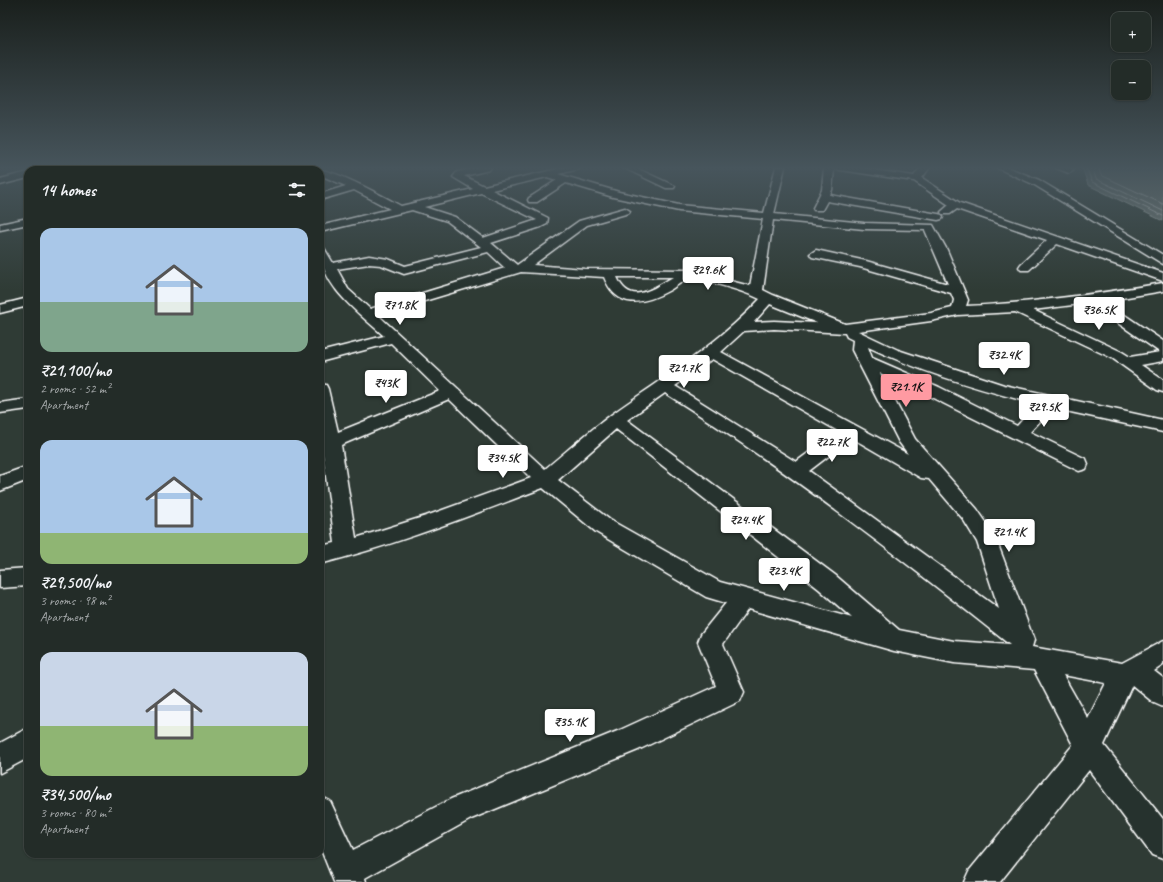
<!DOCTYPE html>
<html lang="en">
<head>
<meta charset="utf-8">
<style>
  :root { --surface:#232c28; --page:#2f3834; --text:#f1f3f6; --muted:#a3a7a8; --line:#404845; --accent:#ff9aa2 }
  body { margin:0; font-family:Caveat,sans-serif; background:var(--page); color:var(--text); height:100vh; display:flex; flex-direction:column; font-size:15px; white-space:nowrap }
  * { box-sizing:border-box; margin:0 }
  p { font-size:13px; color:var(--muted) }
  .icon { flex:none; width:22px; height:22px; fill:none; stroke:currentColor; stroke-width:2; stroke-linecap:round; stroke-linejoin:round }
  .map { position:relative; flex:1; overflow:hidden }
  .drawer { position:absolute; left:24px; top:166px; width:300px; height:692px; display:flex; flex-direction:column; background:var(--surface); border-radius:12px; box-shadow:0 1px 3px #0004,0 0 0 1px var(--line) }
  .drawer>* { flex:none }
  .tools { position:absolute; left:1111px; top:12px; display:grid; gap:8px }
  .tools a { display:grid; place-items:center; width:40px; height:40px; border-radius:8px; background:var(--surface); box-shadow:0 1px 3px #0004,0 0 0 1px var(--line); font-size:20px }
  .price { position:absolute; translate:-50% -34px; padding:0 9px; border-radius:4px; background:#fff; color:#222; font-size:13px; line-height:26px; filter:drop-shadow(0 1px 2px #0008) }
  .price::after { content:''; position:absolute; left:50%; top:24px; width:12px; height:9px; margin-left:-6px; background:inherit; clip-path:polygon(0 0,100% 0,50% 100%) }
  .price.current { background:var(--accent); color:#111 }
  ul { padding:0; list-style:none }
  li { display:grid; align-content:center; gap:8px; height:212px; padding:0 16px }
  li span { display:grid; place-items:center; height:124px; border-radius:12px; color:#555 }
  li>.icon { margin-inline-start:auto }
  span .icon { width:72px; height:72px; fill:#fffc; stroke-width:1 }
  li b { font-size:17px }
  h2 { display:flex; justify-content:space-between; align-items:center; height:48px; padding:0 16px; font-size:17px }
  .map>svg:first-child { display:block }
  .water { fill:#707975; stroke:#a9afac }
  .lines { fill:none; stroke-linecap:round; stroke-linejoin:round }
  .shore { stroke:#c6c9c8; stroke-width:1 }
  .minor-casing { stroke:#fff; stroke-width:3 }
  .minor { fill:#26332d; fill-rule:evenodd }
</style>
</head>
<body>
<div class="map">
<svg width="1163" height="882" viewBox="0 0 1163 882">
  <rect width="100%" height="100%" fill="#2f3b35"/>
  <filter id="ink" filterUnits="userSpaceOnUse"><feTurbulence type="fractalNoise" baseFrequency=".025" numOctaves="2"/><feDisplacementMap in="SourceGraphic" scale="8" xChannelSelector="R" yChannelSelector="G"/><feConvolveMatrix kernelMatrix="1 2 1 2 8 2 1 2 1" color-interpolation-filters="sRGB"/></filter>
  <g filter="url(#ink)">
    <path class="water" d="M1082,167H1163V221L1088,185Z"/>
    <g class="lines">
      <path class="shore" d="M1086,167L1092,182L1163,216
        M1092,167L1096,179L1163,211
        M1098,167L1101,175L1163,204"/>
      <defs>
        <path id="minor" d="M33,167H50L57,170H39Z
          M127,167H150L151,168L149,170H122Z
          M253,167H298L290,170H240L242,168Z
          M479,167L491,168L489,170L464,176L484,186L566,167H580L579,169L558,174L619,192L679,205L764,213L776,167H785L774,214L864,223L933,225L947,250L968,300L966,306C1033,303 1097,294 1163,283V291L1104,301L1163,341V361L1141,365L1163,380V392L1157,390L1112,358L1015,312L958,315L931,321L858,331L898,350L1004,385L1163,420V432L1052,408L1030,432L1086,459L1088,464L1086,469L1079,471L927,395L880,373L915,439L977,509L994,534L1034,640L1032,647L1122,663L1163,641V665L1154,671L1163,678V707L1154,703L1132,685L1104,745L1163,819V859L1152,855L1089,770L1000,882H964L969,871L1073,745L1034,670L954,663L894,651L748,609L723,644L744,692L740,701L638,750L471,819L365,878L366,882H334L320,847V796L330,801L353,850L451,799L620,730L716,686L698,642L701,634L726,603L706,597L596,532L543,488C469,516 396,545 320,564V546L335,543L320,432V384L326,385L328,389L338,432L440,391L391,343L320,362V352L384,336C358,312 320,286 320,247L324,248L333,263L369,256L388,259L405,266L481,247L447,221L412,210L320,232V226L390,209L354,190L320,200V194L346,186L320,175V170H317C330,167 386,198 401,206L473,189L453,177L457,172ZM547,177L557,180L529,198L528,200L529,202H537L566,183L613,197L679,211L763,219L750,286L687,270L585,269L533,265L587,225L629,213L630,211L625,208L579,221L517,265L491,243L541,227L547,224L548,218L492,190ZM481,193L537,220L483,238L455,217L424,207ZM773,220L864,229L925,230L948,284L866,261L816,250L810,254L812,257L860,267L951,293L954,300L952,308L931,313L845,324L773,295L763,290ZM488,252L505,268L370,309L348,289L337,269L369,264L381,265L404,274ZM521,272L604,277C617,310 643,305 670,290C675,287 683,280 688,280C703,278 746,292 760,299C716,346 663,378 611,415C588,432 567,451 545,469L378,315ZM617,277H673C652,289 630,307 617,277ZM1089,303L1158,351L1160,352L1130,357L1122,352L1033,310ZM770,304L817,323L774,321L754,322ZM774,329L845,333L847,337L853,340L852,350L899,442L908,454L721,352L744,331ZM868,347C921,372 980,390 1037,404L1017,426L939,387L872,358ZM712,359L838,431L796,462L675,386ZM665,393C786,469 898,556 1010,645L954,641L899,630L835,575L627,420ZM449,399L531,478L426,516L356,538L341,445ZM616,429L819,589L852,618L720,582L610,520L558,480ZM852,438L921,478L929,479L963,519L977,542L999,609L809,471ZM1063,675L1106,683L1088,719Z
          M622,167H634L675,186L674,188H666Z
          M824,167H854L914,176L921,167H930L922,178L960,203L1163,273V281L1057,244L1029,270H1021L1019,267L1021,264L1047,240L957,209L950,214H942L941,212L949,205L914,181L834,169L832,190L830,195L938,214L942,215L943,217L942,219L938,220L827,201L822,210H814L813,208L822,190Z
          M995,167H1007L1039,180L1163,255V264L1033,184Z
          M1054,167H1068L1074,170L1069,173Z
          M28,172V178L0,185V179Z
          M28,218V224L0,230V224Z
          M28,298V306L0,313V305Z
          M28,399V409L0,413V403Z
          M28,466V480L0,491V476Z
          M28,568V586L0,588V570Z
          M28,728V758L0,773V743Z"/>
      </defs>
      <use href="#minor" class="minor-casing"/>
      <use href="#minor" class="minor"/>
    </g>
  </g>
  <linearGradient id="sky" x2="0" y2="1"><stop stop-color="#1a201d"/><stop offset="0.58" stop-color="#47555c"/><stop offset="1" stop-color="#47555c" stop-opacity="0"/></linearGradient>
  <rect width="1163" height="290" fill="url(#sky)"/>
</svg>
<div class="tools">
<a>+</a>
<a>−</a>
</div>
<b class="price" style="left:708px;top:291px">₹29.6K</b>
<b class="price" style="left:400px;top:326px">₹71.8K</b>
<b class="price" style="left:1099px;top:331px">₹36.5K</b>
<b class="price" style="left:1004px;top:376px">₹32.4K</b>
<b class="price" style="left:684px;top:389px">₹21.7K</b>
<b class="price" style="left:386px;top:404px">₹43K</b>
<b class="price current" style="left:906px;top:408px">₹21.1K</b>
<b class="price" style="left:1044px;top:428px">₹29.5K</b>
<b class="price" style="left:832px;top:463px">₹22.7K</b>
<b class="price" style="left:503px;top:479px">₹34.5K</b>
<b class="price" style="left:746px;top:541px">₹24.4K</b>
<b class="price" style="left:1009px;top:553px">₹21.4K</b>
<b class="price" style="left:784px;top:592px">₹23.4K</b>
<b class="price" style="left:570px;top:743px">₹35.1K</b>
<section class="drawer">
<h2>14 homes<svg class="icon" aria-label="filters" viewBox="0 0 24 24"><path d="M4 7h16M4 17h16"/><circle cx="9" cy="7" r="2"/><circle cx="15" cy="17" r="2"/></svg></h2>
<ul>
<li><span style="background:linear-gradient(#a9c7e8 60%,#7fa58c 0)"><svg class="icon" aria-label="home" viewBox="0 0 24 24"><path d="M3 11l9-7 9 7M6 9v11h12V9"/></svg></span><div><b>₹21,100/mo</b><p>2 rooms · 52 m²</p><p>Apartment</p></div></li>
<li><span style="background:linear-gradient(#a9c7e8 75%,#8fb573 0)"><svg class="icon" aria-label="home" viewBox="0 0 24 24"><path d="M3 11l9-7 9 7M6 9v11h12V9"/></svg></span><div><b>₹29,500/mo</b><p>3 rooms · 98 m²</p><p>Apartment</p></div></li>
<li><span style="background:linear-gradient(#c9d6e8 60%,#8fb573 0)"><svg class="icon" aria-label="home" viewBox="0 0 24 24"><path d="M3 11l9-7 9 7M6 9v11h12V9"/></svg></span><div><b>₹34,500/mo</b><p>3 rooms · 80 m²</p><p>Apartment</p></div></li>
</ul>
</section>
</div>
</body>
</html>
